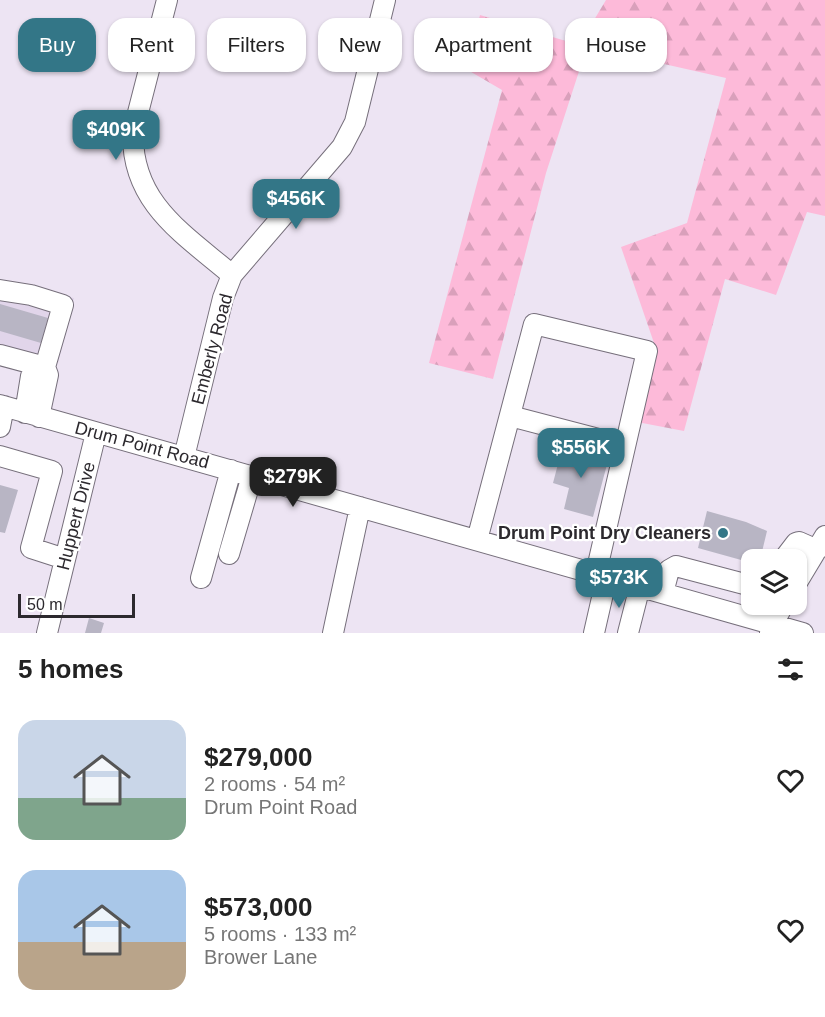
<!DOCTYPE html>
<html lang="en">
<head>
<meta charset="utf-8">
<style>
  :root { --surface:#fff; --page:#f6f6f6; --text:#222; --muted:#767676; --accent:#337687 }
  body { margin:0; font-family:Arial,sans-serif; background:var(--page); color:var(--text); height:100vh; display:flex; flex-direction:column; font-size:22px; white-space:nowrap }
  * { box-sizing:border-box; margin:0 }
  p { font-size:20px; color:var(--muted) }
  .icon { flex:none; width:33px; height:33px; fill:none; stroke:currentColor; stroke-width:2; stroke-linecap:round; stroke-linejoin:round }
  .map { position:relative; height:633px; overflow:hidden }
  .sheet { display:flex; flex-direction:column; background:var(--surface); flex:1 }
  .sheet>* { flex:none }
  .guide { position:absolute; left:18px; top:18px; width:789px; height:54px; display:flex; gap:12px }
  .tools { position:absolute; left:741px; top:549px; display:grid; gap:12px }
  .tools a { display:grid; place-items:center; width:66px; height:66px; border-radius:12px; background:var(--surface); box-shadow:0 2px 4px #0004; font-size:30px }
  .scale { position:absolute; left:18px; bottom:15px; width:117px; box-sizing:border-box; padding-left:6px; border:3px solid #2c292e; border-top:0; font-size:16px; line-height:21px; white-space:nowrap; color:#2c292e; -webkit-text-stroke:4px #fff; paint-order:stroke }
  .price { position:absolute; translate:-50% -51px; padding:0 14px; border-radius:12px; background:var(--accent); color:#fff; font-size:20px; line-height:39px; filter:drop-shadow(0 2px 3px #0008) }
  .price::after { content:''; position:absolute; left:50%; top:36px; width:18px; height:14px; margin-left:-9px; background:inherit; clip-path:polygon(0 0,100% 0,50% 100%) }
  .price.current { background:#222; color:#fff }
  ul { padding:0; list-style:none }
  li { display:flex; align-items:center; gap:18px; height:150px; padding:0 18px }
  li span { display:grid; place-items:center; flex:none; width:168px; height:120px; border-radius:18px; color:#555 }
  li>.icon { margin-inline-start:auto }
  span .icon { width:72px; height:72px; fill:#fffc; stroke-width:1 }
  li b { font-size:26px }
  h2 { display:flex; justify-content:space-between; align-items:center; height:72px; padding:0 18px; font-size:26px }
  .tag { padding:0 21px; border-radius:18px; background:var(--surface); box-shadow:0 2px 4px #0004; font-size:21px; line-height:54px }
  .tag.current { background:var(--accent); color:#fff }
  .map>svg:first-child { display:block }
  .built { fill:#e1d5ea }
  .forest { fill:url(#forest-firs) }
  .building { fill:#b8b5c4 }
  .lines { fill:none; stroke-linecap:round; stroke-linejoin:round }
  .minor-casing { stroke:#766f7b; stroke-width:22 }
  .minor { stroke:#fff; stroke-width:20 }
  .poi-dot { fill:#337687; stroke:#fff; stroke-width:2 }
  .labels { text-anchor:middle; stroke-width:4.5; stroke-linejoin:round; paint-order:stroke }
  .street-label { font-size:18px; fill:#2c292e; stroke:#fff }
  .poi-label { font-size:18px; font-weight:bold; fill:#2c292e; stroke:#fff; text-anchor:end }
</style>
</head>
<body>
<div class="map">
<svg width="825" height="633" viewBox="0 0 825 633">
  <defs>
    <pattern id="forest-firs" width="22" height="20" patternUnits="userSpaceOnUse" patternTransform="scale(1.5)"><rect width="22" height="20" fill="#fdbad9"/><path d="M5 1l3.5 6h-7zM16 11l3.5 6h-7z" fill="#d9a0bb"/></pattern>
  </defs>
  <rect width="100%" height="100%" fill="#ede4f3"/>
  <path class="built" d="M0,281L74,298L58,363L0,349Z"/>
  <path class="forest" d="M606,0H825V216L807,212L776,295L725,279L684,431L637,422L654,343L621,247L687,223L726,78L664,64L584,56L546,173L493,379L429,363L502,90L466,69L480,15L579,45Z"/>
  <path class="building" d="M0,304L48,318L41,343L0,331Z
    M563,445L609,457L593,517L564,509L569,488L553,483Z
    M0,485L18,490L5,533L0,532Z
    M707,511L746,522L767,531L760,560H752V563L698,548Z
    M89,618L104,623L101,633H85Z"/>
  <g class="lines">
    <defs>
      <path id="minor" d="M167,0L133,132C131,203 184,234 232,275
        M0,290L31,295L63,305L45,367L48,375L39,417
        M0,355L45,367
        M0,405L803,633
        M25,413L31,376L37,367H45
        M510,416L625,446
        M0,427L4,406
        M0,456L52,471L31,548L65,559
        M184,457L223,298L232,275L342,147L355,122L385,0
        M477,540L534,324L647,351L596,573
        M229,554L252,476
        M783,560L796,543L799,542L817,550
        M201,578L231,470
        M796,584L825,536
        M663,593L669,570L676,566L752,586
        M47,633L96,433
        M333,633L360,507
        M594,633L607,576
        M628,633L640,586
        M770,633L772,625L784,604"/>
    </defs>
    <use href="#minor" class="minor-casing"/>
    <use href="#minor" class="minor"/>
  </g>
  <circle class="poi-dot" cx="723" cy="533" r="6"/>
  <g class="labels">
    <g class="street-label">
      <text transform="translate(212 349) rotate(-75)" y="6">Emberly Road</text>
      <text transform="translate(142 445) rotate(15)" y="6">Drum Point Road</text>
      <text transform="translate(76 516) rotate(-76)" y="6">Huppert Drive</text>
    </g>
    <g class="poi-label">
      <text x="711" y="539">Drum Point Dry Cleaners</text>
    </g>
  </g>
</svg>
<div class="tools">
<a><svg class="icon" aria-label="layers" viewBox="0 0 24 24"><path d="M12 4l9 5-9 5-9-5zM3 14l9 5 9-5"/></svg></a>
</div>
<div class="scale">50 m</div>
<b class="price" style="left:116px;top:161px">$409K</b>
<b class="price" style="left:296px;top:230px">$456K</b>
<b class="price" style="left:581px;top:479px">$556K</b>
<b class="price current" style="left:293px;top:508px">$279K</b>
<b class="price" style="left:619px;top:609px">$573K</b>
<div class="guide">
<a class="tag current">Buy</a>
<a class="tag">Rent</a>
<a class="tag">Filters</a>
<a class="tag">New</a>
<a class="tag">Apartment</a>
<a class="tag">House</a>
</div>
</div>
<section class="sheet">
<h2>5 homes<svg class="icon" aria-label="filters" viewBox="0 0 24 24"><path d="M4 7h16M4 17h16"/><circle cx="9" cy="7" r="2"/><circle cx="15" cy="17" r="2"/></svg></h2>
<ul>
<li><span style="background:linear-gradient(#c9d6e8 65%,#7fa58c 0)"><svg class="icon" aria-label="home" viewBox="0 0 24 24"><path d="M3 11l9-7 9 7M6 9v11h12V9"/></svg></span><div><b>$279,000</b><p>2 rooms · 54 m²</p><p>Drum Point Road</p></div><svg class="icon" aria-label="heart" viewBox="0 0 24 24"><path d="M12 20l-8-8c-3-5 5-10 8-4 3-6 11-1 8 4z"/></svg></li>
<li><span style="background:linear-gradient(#a9c7e8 60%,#b9a48a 0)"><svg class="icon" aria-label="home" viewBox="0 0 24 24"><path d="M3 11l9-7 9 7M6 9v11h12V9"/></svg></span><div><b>$573,000</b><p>5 rooms · 133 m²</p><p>Brower Lane</p></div><svg class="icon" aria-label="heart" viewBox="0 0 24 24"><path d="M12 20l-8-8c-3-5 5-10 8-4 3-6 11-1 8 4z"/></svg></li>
</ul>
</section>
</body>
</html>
